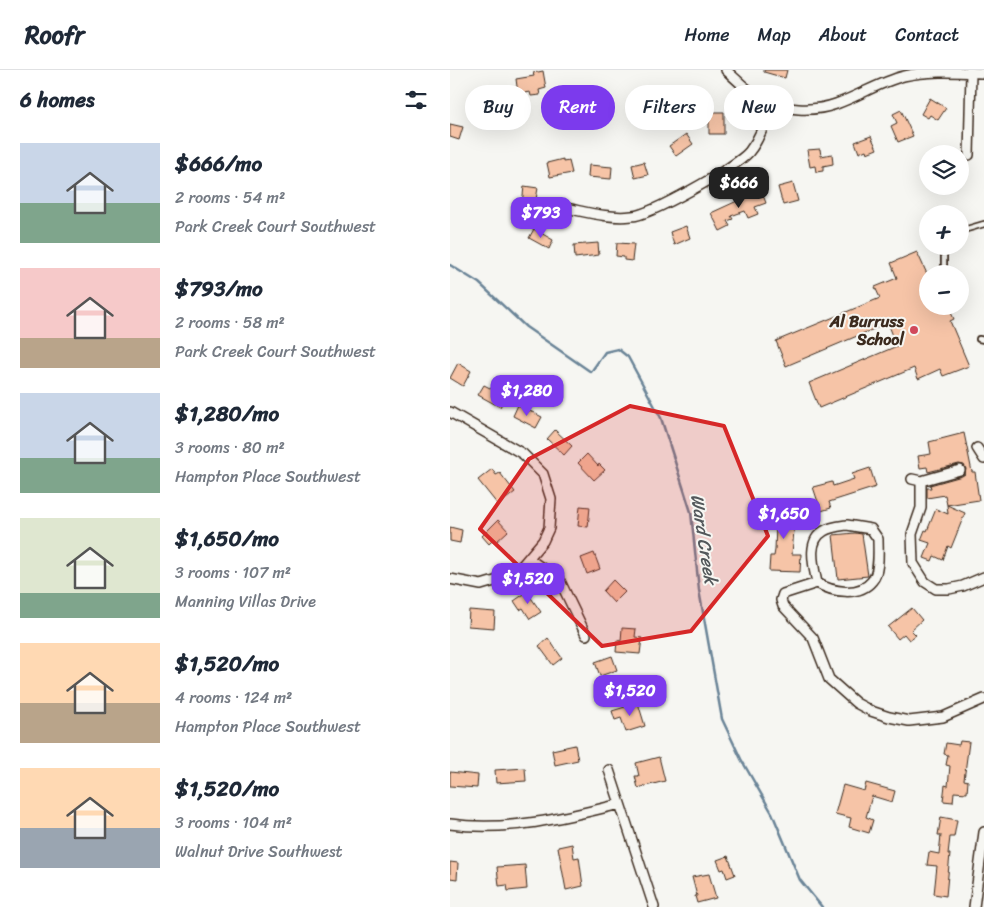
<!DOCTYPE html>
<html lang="en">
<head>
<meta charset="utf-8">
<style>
  :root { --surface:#fff; --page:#f6f6f7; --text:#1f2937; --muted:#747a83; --line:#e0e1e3; --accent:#7c3aed }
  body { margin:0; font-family:Sriracha,sans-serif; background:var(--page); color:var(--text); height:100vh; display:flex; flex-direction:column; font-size:19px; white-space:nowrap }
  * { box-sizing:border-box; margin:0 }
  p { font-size:16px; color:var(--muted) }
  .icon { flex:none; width:28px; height:28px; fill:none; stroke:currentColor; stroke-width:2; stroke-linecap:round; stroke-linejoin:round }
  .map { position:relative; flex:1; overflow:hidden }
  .sheet { display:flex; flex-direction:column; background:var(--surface); width:450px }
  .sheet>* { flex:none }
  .guide { position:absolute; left:15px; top:15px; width:444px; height:45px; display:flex; gap:10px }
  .buttons { position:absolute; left:469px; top:75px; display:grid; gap:10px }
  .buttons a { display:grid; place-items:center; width:50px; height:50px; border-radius:50%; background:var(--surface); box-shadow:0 5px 20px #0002; font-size:25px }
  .price { position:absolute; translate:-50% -42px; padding:0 11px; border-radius:10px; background:var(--accent); color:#fff; font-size:16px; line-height:32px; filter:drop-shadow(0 1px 2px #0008) }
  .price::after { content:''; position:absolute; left:50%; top:30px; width:15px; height:11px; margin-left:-8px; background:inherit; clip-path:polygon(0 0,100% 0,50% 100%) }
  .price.active { background:#222; color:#fff }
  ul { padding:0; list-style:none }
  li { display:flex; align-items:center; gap:15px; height:125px; padding:0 20px }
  li span { display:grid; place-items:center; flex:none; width:140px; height:100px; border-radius:0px; color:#555 }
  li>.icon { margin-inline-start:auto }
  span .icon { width:60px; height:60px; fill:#fffc; stroke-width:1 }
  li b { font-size:21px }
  h2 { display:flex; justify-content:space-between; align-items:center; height:60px; padding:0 20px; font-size:21px }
  .chip { padding:0 18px; border-radius:22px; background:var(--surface); box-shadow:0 5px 20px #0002; font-size:18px; line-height:45px }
  .chip.active { background:var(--accent); color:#fff }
  header { display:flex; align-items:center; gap:30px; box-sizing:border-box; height:70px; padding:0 25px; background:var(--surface); border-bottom:1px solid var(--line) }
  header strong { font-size:24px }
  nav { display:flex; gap:28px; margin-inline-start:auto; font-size:18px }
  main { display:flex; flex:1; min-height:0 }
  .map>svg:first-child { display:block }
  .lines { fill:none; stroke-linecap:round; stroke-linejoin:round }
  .stream { stroke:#6a8497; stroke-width:2.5 }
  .building { fill:#f6c4a7; stroke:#3b2a1e }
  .service-casing { stroke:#3b2a1e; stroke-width:8 }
  .minor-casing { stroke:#3b2a1e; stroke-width:12 }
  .service { stroke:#f6f6f2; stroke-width:4.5 }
  .minor { stroke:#f6f6f2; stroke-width:9 }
  .marked { fill:#d62828; fill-opacity:0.2; stroke:#d62828; stroke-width:4; stroke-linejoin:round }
  .poi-dot { fill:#d1495b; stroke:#f6f6f2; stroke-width:2 }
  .labels { text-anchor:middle; stroke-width:4; stroke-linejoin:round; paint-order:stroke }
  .poi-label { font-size:16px; font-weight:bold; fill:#3b2a1e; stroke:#f6f6f2; text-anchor:end }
  .water-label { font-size:18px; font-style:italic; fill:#52575a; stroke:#f6f6f2 }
</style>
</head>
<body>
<header>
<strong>Roofr</strong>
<nav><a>Home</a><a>Map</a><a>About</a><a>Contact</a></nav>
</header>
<main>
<section class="sheet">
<h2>6 homes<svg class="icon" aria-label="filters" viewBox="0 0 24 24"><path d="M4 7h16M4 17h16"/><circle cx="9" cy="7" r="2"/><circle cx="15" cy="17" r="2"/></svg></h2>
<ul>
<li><span style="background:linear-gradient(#c9d6e8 60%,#7fa58c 0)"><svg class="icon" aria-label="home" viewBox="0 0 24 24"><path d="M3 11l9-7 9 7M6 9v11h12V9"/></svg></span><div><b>$666/mo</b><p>2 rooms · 54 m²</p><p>Park Creek Court Southwest</p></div></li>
<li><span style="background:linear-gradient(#f6c9c9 70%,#b9a48a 0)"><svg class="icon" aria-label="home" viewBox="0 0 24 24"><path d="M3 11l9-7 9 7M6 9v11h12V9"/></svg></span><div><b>$793/mo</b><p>2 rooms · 58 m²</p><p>Park Creek Court Southwest</p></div></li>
<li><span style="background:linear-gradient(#c9d6e8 65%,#7fa58c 0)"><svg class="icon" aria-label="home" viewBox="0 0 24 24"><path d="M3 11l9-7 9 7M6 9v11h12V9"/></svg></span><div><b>$1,280/mo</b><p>3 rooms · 80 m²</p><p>Hampton Place Southwest</p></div></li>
<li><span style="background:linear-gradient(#dfe7d0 75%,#7fa58c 0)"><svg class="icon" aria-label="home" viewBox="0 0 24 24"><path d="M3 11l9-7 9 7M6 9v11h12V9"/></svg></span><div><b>$1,650/mo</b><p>3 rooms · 107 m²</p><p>Manning Villas Drive</p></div></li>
<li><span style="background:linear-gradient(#ffd9b3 60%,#b9a48a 0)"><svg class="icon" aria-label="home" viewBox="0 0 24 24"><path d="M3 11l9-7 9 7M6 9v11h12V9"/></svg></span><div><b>$1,520/mo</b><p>4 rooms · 124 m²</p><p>Hampton Place Southwest</p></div></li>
<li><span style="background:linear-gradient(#ffd9b3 60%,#9aa5b1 0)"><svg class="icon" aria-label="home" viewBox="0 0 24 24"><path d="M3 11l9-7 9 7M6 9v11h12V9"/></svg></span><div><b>$1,520/mo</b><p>3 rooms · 104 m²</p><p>Walnut Drive Southwest</p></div></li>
</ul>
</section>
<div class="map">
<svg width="534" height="837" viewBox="0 0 534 837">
  <rect width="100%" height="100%" fill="#f6f6f2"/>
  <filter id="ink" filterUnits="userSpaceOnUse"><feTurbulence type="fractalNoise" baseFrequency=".02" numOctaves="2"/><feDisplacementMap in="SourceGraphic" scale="10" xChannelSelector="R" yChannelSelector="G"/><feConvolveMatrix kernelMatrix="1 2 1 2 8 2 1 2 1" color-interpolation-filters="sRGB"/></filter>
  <g filter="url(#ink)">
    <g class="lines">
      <path class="stream" d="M0,195L29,213L76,257L141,302L155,282L168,279L178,287L211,348L241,442L249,520L272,649L291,689L322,743L350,810L372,837"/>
    </g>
    <path class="building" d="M314,0H337L335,8L314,2Z
      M93,1L96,18L89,20L90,25L81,26L80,22L68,24L66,9L84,6L83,3Z
      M57,23L60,33L52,35L54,42L30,49L25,33Z
      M480,28L496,38L488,50L480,45L478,48L471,44Z
      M451,40L463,66L448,72L441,56L447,53L443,44Z
      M259,42H274V64H259Z
      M0,54L13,57L9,70L0,67Z
      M236,64L243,74L226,86L219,76Z
      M421,66L427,79L417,83L416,80L409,83L405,72Z
      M370,79L371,86L382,84L383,94L373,96V101L366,102L365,96L360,97L357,80Z
      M113,89V92L119,91L122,103L100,107L97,93Z
      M194,92L198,105L185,108L182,95Z
      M139,95L162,97L161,109L138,107Z
      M343,113L348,131L333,135L328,117Z
      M74,116L88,118L85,135L79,134L78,146L64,144L66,134L72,135Z
      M311,120L316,133L305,137L308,144L298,148L295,141L281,146L283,149L277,151L280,156L270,161L261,143Z
      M236,156L240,168L224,175L220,162Z
      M84,159L103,170L99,179L79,168Z
      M148,173L149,185L125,188L124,175Z
      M167,173L184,174L182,191L174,190V187L166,186Z
      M467,182L478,206V236H498L504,249L500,251L519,296L493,306L490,299L468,309L464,298L369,338L359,313L447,276L438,253L336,296L326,271L430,228L425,217L447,208L441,193Z
      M8,293L21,301L13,316L0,308Z
      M34,315L56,326L50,337L28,325Z
      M68,335L92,347L86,358L63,346Z
      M105,360L122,376L114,385L97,369Z
      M514,363L522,402H525L529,430L497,435L495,425L477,428V418H481L480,415L512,406L515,404L516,399L514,395L509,394L478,402L477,397L470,398L468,386L481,384L479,372Z
      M137,384L148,396L149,394L155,400L144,410L128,393Z
      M420,398L426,417L379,432L381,438L371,441L363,417L382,412L383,416L404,409L402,404Z
      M42,399L46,405L50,403L65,422L48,435L28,410Z
      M334,435L346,436L342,484H351L350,502L319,501L320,486H324L325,480L326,455H317L318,439L334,440Z
      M497,435L515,443L501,478L498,476L493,490L484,486L482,491L474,488L480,473L471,470L475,460L477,461L486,439L498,444Z
      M130,436L140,437L138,457L128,456Z
      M48,450L58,461L46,472L44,469L39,474L32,466Z
      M0,457L12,460L10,473L0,471Z
      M405,463L412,464L418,506L388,509L383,465Z
      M144,483L150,499L137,504L131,488Z
      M163,510L175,522L164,533L153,521Z
      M77,522L91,542L80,549L73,538L70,540L64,531Z
      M462,538L472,550L461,560L466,565L459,570L454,564L448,569L438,557Z
      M19,540L45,542L44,558L18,556Z
      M172,558L186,559L185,567L192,568L190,584L166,582L167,570L171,571Z
      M98,568L112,588L103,595L89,576Z
      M162,586L167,600L150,606L145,592Z
      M188,633L195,656L176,662L171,648L165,650L162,641Z
      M510,671L519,672L514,710L518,711L517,723L504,722L503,732L493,731L495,715L498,716L500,696L496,695L498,685L494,684L496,673L509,675Z
      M125,675L128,690L105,695L102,680Z
      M209,687L215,711L188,718L185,706H189L186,693Z
      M75,698L76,711L46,713L45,700Z
      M0,702L28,705L27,718L0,716Z
      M416,713L445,721L442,732L422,726L416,747L423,750L419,763L399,757L401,748L385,744L393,715L414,721Z
      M491,747L507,750L504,767H500L498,784H500L496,826L484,824L487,796L477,795L479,782L489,784L491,765H488Z
      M122,774L124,788L129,787L133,816L116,820L108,777Z
      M278,786L285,805L277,808L274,799L271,800L267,790Z
      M0,792L8,793L7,809L0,808Z
      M75,795L77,819L58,821L57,815L49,816L47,797Z
      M259,804L266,828L247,833L245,826H247L242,807Z"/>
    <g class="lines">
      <defs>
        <path id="service" d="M510,161L534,154
          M494,198V176
          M529,269L534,270"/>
        <path id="minor" d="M276,0C287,10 298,22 312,29C333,41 364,42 386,34C409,26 430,12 454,6C479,0 508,2 534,3
          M519,85L521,2
          M110,137C133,141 158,149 182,146C201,145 286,97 299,82C311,67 315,51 321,33
          M0,342L73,384L93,404L101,429L99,458L93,471L71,497L48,510L31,515L0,509
          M527,378L534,389
          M462,409L471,411V438L462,464L463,493L475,512L486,519H499L513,516L534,507
          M471,411L510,400
          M397,455L421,459L428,469C428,481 430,502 422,511C409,527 382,522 367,513C364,497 356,471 374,461C380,457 390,456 397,455Z
          M79,489L110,511L136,565
          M367,513L333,524L331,530L333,536L363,568L379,609L406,633L421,641L439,647L459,651L493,647L534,629
          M159,700L204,837
          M0,754C57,762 114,748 170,734
          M524,837L534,762"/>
      </defs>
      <use href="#service" class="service-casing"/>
      <use href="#minor" class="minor-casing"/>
      <use href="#service" class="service"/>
      <use href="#minor" class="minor"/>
    </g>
  </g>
  <path class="marked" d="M180,336L274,356L318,466L241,561L152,576L30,459L79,389Z"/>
  <circle class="poi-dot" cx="464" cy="260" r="5"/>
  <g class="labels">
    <g class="poi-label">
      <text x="454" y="257">Al Burruss<tspan x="454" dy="18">School</tspan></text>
    </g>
    <g class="water-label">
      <text transform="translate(254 469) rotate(81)" y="6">Ward Creek</text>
    </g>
  </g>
</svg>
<div class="buttons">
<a><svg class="icon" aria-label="layers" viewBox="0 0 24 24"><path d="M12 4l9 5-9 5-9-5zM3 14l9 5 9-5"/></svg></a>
<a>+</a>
<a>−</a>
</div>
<b class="price active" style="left:289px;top:139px">$666</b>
<b class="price" style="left:91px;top:169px">$793</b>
<b class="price" style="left:77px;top:347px">$1,280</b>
<b class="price" style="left:334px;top:470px">$1,650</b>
<b class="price" style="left:78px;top:535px">$1,520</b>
<b class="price" style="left:180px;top:647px">$1,520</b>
<div class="guide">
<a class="chip">Buy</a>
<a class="chip active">Rent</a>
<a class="chip">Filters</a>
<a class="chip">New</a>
</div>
</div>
</main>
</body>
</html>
